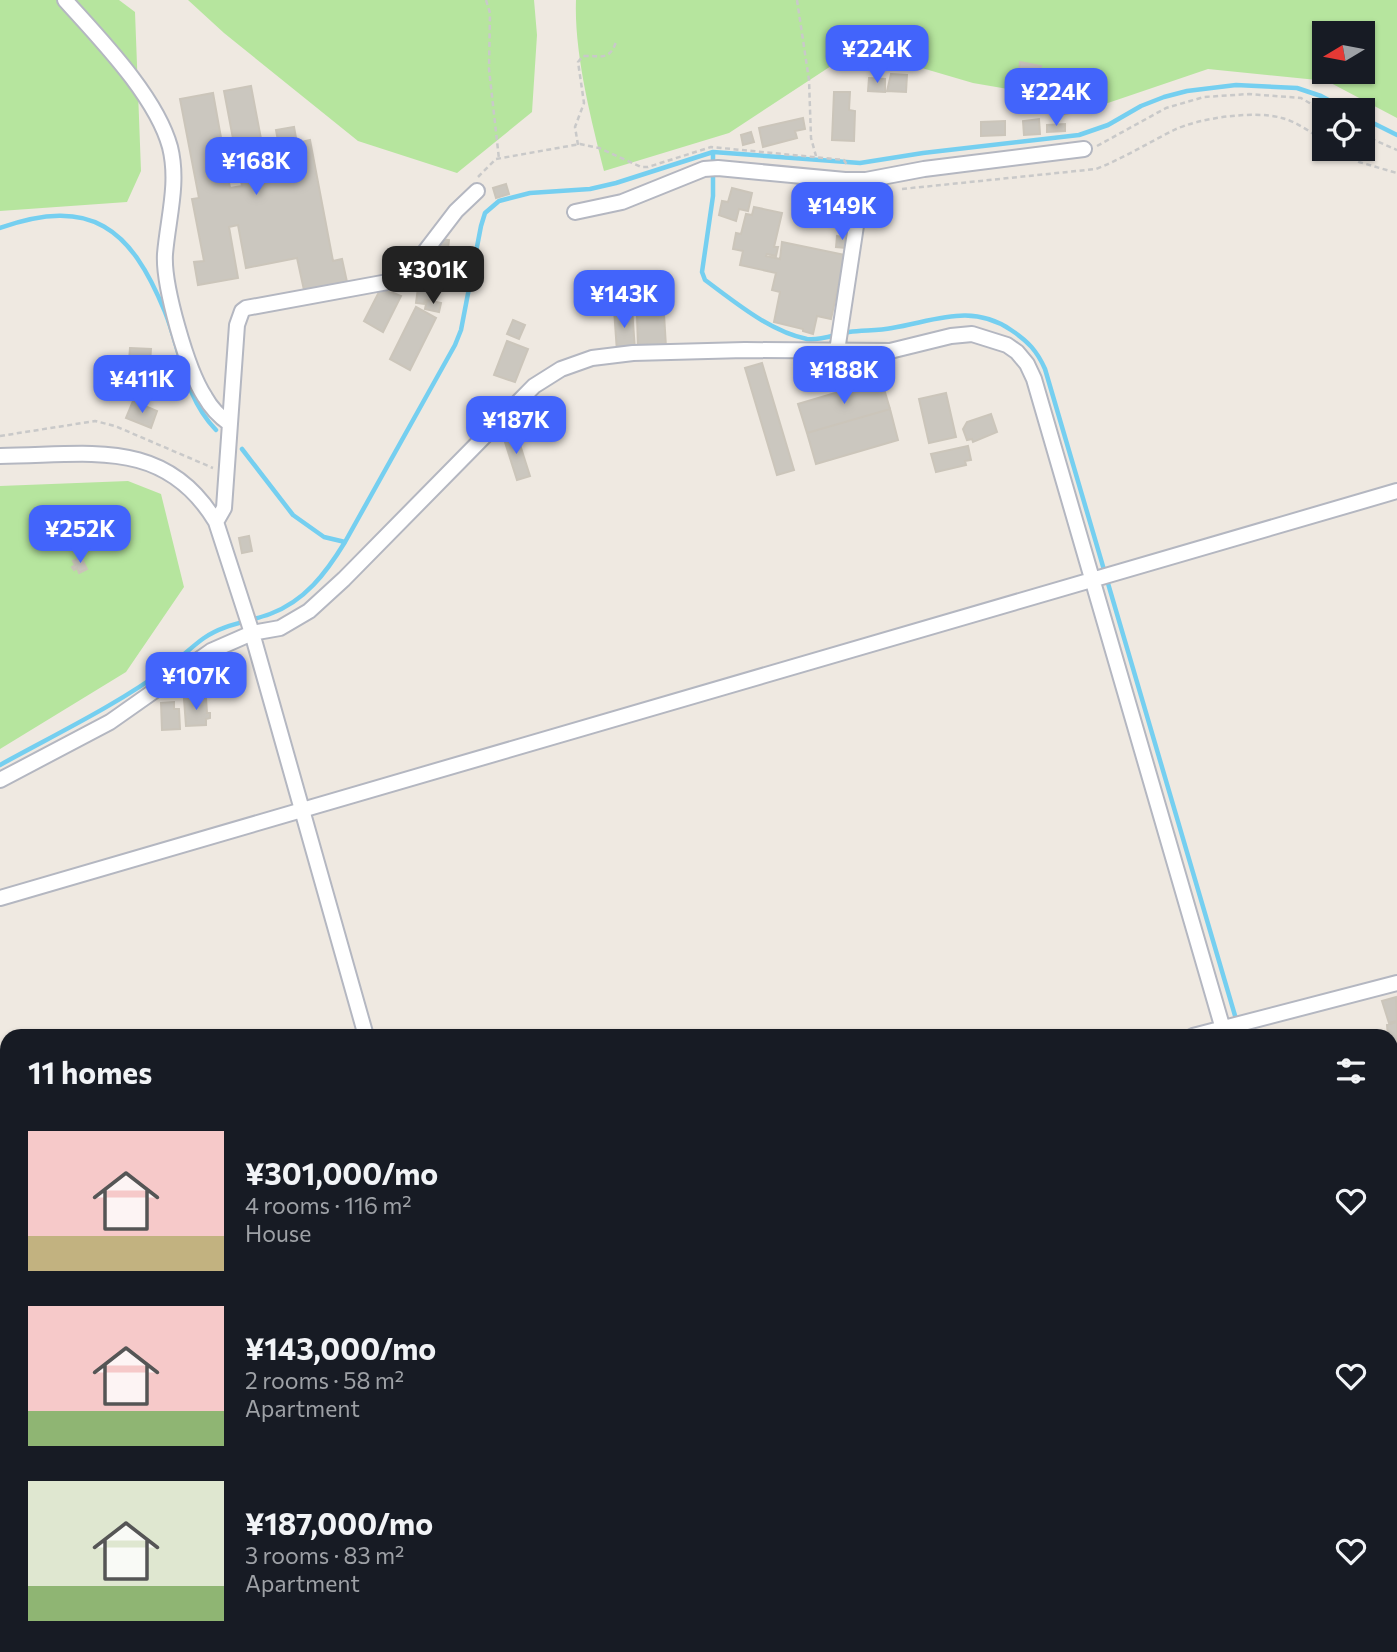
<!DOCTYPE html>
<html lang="en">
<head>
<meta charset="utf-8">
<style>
  :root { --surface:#171b24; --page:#242831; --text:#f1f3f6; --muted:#9ea1a6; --accent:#4264fb }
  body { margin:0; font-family:Commissioner,sans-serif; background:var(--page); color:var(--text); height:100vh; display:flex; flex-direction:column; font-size:26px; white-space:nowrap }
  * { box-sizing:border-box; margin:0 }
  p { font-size:23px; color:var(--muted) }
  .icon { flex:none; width:38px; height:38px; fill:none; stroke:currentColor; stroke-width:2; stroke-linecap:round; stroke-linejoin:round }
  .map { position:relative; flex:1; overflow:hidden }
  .details { position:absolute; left:0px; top:1029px; width:1398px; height:623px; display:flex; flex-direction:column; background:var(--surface); border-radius:21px 21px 0 0; box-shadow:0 2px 5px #0004 }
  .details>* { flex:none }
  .needle { width:46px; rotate:260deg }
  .controls { position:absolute; left:1312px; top:21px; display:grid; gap:14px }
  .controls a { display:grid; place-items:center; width:63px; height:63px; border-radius:0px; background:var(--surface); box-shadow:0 2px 5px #0004; font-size:35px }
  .price { position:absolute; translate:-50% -60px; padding:0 16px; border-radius:14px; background:var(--accent); color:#fff; font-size:23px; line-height:46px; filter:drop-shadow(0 2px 4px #0008) }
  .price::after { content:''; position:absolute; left:50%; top:42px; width:21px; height:16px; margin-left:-10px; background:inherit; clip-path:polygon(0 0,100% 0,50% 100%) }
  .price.active { background:#222; color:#fff }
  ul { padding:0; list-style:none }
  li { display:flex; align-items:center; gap:21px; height:175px; padding:0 28px }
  li span { display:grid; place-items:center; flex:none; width:196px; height:140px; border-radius:0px; color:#555 }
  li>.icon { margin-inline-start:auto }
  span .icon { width:84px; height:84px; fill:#fffc; stroke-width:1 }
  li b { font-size:30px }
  h2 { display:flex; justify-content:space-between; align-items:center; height:84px; padding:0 28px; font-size:30px }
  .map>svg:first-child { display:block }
  .education { fill:#f0e6d1 }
  .green { fill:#b6e59e; fill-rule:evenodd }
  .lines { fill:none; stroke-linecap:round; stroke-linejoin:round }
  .stream { stroke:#75cff0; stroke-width:4.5 }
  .building { fill:#cbc7bf; stroke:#cbc5ba; stroke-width:2 }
  .street-casing { stroke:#b4b7c1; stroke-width:18 }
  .highway-casing { stroke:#c9c9c9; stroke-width:28 }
  .path { stroke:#c9c9c9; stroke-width:2.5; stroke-dasharray:5 3.5; stroke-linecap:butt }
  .street { stroke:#fff; stroke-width:14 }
  .highway { stroke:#ffa35c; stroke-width:24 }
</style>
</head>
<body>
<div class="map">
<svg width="1397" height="1652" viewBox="0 0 1397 1652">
  <rect width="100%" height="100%" fill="#efe9e1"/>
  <path class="education" d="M1391,1105L1397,1117V1220L1391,1223Z"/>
  <path class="green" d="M0,0H119L135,12L141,171L127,202L0,211Z
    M188,0H534L537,35L532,112L457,173L358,141L224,33Z
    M576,0H1397V118L1327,81L1208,69L1102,105L973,83L857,49L729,133L604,171C591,119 574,53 576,0ZM1325,33H1363V72H1325Z
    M128,481L161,494L184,587L126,672L0,749V486Z"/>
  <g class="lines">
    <path class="stream" d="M1363,118L1397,135
      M713,152V196L702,272L705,280C735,302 769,331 807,339C820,341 836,334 849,332C863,330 878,331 892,328C935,321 971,303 1011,330C1028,341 1037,351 1045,369L1241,1036
      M0,228C91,196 131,228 165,312C181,352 184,397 216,430
      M242,449L293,515L324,537L345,542L455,345L461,330L481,226L485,213L499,201L530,193L590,189L616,183L713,152L860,163L923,153L1079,135L1108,125L1141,106L1164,97L1187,91L1236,85L1297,88L1321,96L1347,110
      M0,765C56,734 115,706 167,668C180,659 191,647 204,638C224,624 248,622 270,614C305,601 326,573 345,542
      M1391,1337L1397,1346"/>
  </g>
  <path class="building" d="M848,49H857L856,66H847Z
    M1020,62L1041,66L1038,82L1018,79Z
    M1063,73L1066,90L1050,93L1047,76Z
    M891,74L907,75L906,92L887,91Z
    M869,78L885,79V92L868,91Z
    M251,86L269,181L285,178L276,130L294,127L297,143L310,140L333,261L342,259L347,282L304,290L297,258L246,268L238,225L229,227L238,278L198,285L194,262L204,261L192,199L199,198L180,99L213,93L230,188L242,186L224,91Z
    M834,92H850L849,110L855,111L854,141L832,140Z
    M1066,93L1069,113L1051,115L1049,95Z
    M803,118L805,129L795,131L797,138L763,147L759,128Z
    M1039,119L1040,134L1024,135L1023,121Z
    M1005,121V135L981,136V122Z
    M1065,124V131L1047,132V125Z
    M751,132L754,142L743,145L741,135Z
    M506,184L509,194L496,198L493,188Z
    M732,188L752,193L748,211L739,209L736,221L719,215L722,201L728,202Z
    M842,192L855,194L852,213L839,211Z
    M754,207L782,213L774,247H778L776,256L767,254L766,256L780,259L782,242L845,255L831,319L817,316L813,334L803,331V329L774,322L780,292L772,290L776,273L740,265L743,251L733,249L736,233L741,234L746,214L752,215Z
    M837,236L848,238L846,248L836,247Z
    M441,239L449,240L448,250L440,249Z
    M431,251L447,254L444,269L428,267Z
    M420,273L438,276L434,301L425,300L424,304L416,303Z
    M381,288L401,296L383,332L364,321Z
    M427,300L441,303L439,312L425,309Z
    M416,307L436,318L410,370L390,359Z
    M632,308L635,350L617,352L614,309Z
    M664,314L666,347L638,348L637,315Z
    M513,320L525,325L519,339L507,334Z
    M507,341L528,349L515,382L494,375Z
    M130,348L151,349L147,400L126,399Z
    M762,363L794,470L777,475L745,368Z
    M876,381L877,384L882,382L890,409L807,433L798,404Z
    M946,393L956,437L929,443L919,399Z
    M133,401L157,411L151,428L126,418Z
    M890,409L898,440L816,464L807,433Z
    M991,414L997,432L973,442L972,439L967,440L963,429L967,422Z
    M516,432L530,476L517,480L503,436Z
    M968,446L971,460L965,461L966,465L936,472L931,454Z
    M249,536L252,551L242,553L239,538Z
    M81,557L87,569L79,573L77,568L74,570L72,567L75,565L73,561Z
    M221,651L230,661L221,670L212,660Z
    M210,665L218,674L204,687L196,677Z
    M206,698L207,713H210V718L206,719V725L186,726L184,699Z
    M174,702V709H179L180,729L162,730L161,703Z
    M1396,997L1397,1021L1389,1023L1382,1001Z
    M1397,1022V1050L1392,1052L1391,1036H1388L1387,1025Z
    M1394,1261L1397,1266V1284L1391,1288V1262Z
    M1397,1288V1324L1391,1314V1291Z
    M1397,1446V1486L1391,1474V1449Z
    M1397,1576V1621L1391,1624V1580Z
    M398,1645H419L420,1652H400Z
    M483,1645H503L505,1652H485Z
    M553,1645H582L584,1652H565L564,1648L555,1651Z
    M609,1645H627L628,1650L611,1652Z
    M720,1645H740L742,1652H722Z
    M898,1645H905L907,1652H886L885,1648Z
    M1076,1645H1097L1100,1650L1080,1652Z
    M1190,1645H1215L1218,1651L1194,1652Z"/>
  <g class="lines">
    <defs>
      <path id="street" d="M65,0C100,39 156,96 170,147C179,183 168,218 165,254C163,285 187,370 205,397C211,408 220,417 230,424
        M575,212L622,202L704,169L718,168L845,180H866L924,169L1084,149
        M837,351L859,206L866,180
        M0,456C85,456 164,435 216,522L252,633L366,1036
        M216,522L224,508L237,325L242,311L246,308L404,279L456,211L477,191
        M0,780L110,722L211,651L252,633L280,628L309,611L344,579L534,386L561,369L592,358L633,353L745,350L890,351L951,336L972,334L1007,345L1017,352L1027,364L1034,379L1225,1036
        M0,898L1397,491
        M1193,1036L1397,983
        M1391,1233L1397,1229
        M1391,1360L1397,1356
        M1391,1370L1397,1382
        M0,1386L7,1384
        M436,1645L438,1652
        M540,1645L542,1652
        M661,1645L663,1652
        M766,1645L768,1652
        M872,1645L874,1652
        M1018,1645L1022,1652
        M1285,1645L1290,1652
        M804,1652L828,1645"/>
      <path id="highway" d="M1391,1566L1397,1562
        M1258,1652L1269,1645"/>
    </defs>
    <use href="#street" class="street-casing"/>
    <use href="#highway" class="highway-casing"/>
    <path class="path" d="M486,0L490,13L489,69L499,159
      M797,0L809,80L811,138L816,156
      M1363,135L1397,150
      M578,145L575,127L584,103L578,62L583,56C600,55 609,62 616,42
      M1097,146L1166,108L1204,97L1249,94L1301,98L1325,112
      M1336,149L1359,162L1397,173
      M478,177L496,159L580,144L599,148L641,167H648L711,147L844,160L847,165
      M902,189L1096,169C1124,158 1148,143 1174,130C1199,118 1255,110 1282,118C1297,122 1312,133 1325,142
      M0,436L95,421L115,426L213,468
      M0,1474L7,1499
      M49,1645L51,1652"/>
    <use href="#street" class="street"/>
    <use href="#highway" class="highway"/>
  </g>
</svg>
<div class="controls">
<a><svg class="needle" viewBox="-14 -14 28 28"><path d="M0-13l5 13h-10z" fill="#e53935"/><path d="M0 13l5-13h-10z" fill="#9ea1a6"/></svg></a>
<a><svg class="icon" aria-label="locate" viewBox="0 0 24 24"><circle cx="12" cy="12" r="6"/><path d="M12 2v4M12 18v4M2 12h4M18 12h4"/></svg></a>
</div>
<b class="price" style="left:877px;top:85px">¥224K</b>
<b class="price" style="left:1056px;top:128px">¥224K</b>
<b class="price" style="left:256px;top:197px">¥168K</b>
<b class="price" style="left:842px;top:242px">¥149K</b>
<b class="price active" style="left:433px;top:306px">¥301K</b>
<b class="price" style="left:624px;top:330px">¥143K</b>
<b class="price" style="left:844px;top:406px">¥188K</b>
<b class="price" style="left:142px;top:415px">¥411K</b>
<b class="price" style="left:516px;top:456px">¥187K</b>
<b class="price" style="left:80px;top:565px">¥252K</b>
<b class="price" style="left:196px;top:712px">¥107K</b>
<section class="details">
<h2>11 homes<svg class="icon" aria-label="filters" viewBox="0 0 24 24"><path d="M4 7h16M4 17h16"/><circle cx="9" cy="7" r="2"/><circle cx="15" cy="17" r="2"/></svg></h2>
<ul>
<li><span style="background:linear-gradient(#f6c9c9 75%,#c2b280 0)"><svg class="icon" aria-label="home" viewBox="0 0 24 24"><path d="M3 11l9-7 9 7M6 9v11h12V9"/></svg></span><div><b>¥301,000/mo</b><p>4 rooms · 116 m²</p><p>House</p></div><svg class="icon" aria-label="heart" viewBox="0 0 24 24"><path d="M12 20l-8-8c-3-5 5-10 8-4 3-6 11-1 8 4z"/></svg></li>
<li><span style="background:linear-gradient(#f6c9c9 75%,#8fb573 0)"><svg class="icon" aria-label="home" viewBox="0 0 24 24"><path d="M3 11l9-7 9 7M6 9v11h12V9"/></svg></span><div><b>¥143,000/mo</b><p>2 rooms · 58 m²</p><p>Apartment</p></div><svg class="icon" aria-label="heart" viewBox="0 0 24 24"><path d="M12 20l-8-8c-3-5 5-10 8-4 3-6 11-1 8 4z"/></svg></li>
<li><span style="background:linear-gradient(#dfe7d0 75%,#8fb573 0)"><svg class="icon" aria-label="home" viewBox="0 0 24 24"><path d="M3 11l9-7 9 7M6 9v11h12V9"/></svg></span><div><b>¥187,000/mo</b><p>3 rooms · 83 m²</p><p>Apartment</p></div><svg class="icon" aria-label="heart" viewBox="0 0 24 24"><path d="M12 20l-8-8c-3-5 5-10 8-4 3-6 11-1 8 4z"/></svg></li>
</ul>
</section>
</div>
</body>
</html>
